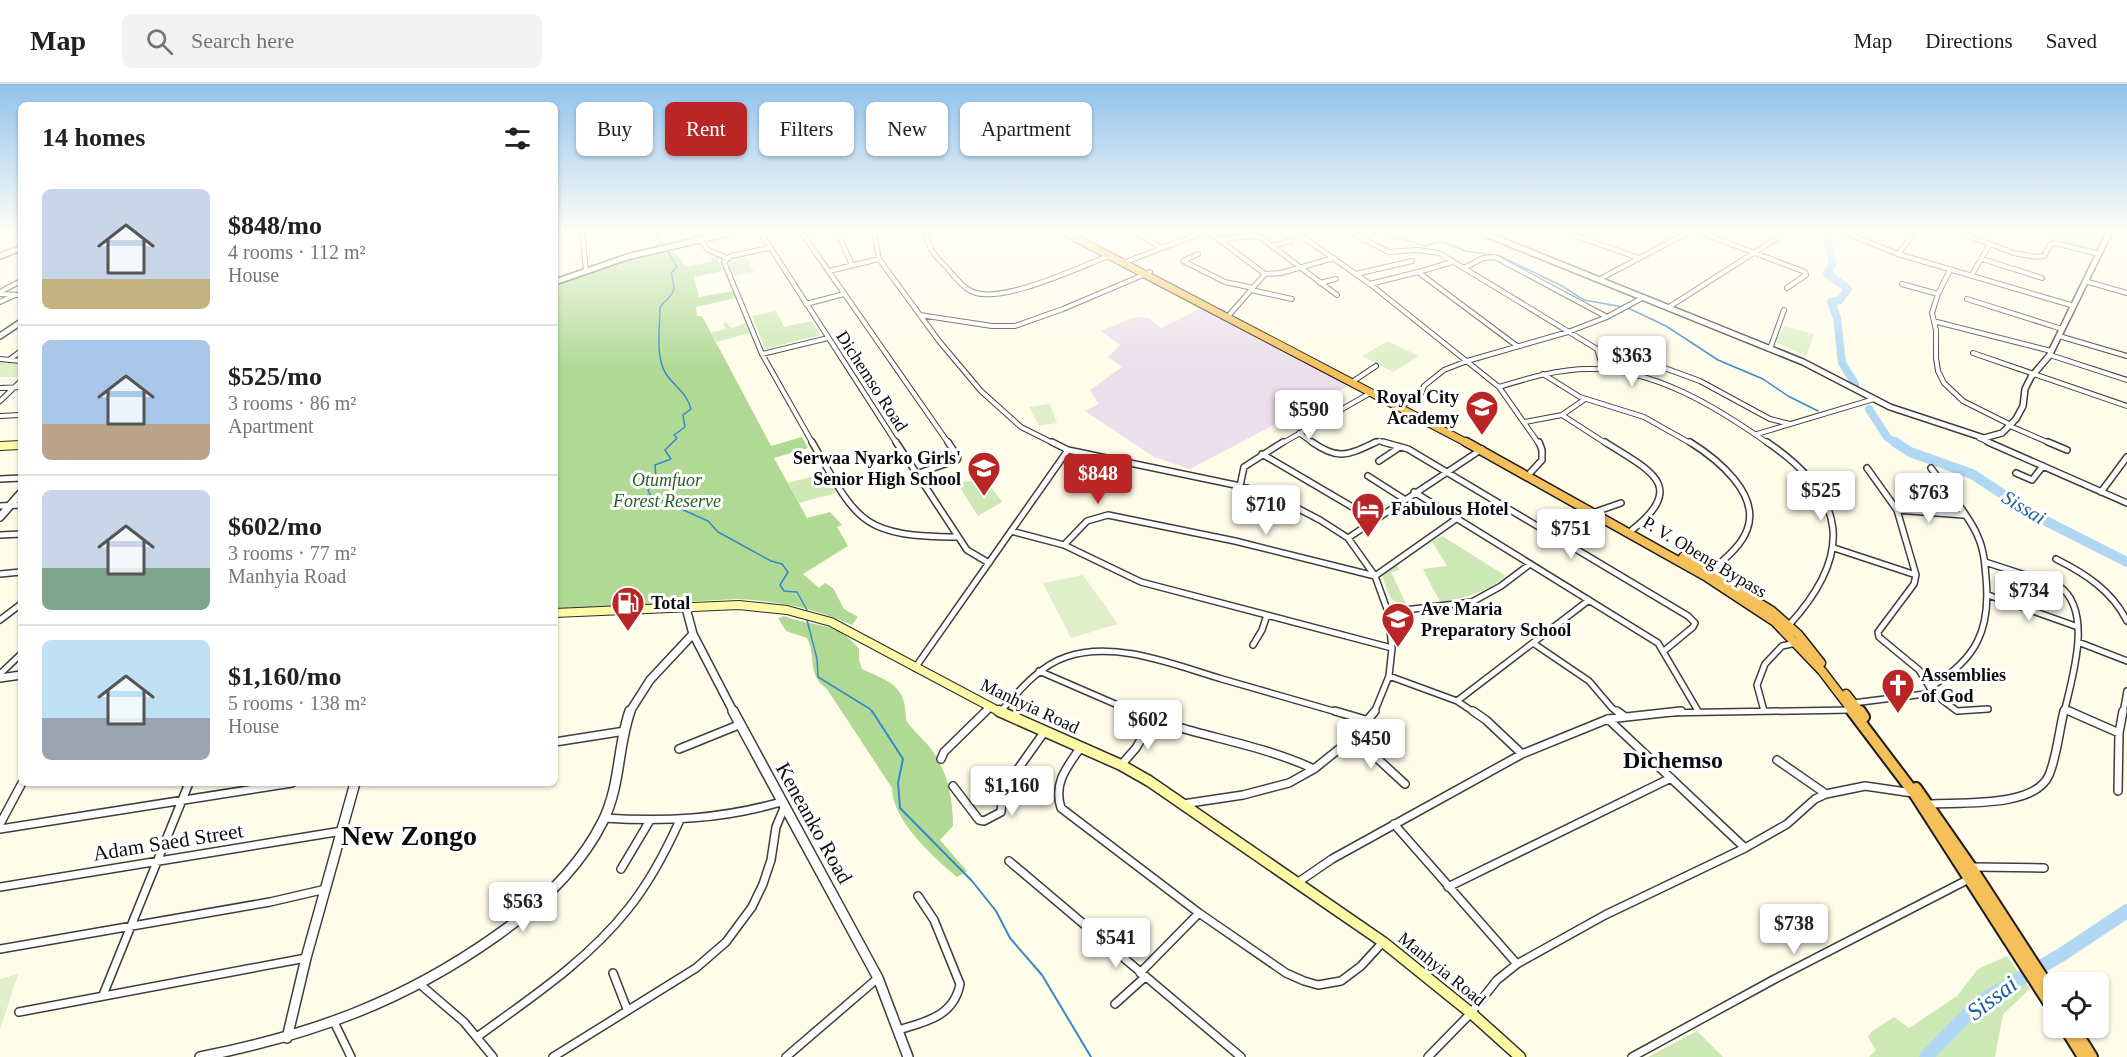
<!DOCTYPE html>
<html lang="en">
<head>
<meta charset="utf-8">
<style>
  :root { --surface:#fff; --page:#f2f2f2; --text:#202124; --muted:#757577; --line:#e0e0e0; --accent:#b92625 }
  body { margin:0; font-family:"Times New Roman",serif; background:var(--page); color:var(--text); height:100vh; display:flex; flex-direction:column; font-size:22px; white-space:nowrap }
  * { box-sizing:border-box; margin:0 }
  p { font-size:20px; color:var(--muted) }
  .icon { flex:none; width:33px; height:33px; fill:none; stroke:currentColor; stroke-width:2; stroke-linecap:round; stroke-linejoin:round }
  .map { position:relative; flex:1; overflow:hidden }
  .drawer { position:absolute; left:18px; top:18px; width:540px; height:684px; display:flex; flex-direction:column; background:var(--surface); border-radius:9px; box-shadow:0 2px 4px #0004 }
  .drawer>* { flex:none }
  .banner { position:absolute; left:576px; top:18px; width:570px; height:54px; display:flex; gap:12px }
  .buttons { position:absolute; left:2043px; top:888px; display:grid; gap:12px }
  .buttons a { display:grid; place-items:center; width:66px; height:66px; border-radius:9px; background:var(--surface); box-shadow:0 2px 4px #0004; font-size:30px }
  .price { position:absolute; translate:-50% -51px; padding:0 14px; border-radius:6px; background:#fff; color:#222; font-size:20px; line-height:39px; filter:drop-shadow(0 2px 3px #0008) }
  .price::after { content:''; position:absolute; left:50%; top:36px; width:18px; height:14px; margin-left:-9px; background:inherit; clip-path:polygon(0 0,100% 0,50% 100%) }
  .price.selected { background:var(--accent); color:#fff }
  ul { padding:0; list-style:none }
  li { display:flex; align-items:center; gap:18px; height:150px; padding:0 24px }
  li+li { border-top:2px solid var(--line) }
  li span { display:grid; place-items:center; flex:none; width:168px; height:120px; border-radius:9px; color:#555 }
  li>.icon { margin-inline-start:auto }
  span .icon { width:72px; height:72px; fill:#fffc; stroke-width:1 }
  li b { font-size:26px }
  h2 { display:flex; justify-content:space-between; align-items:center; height:72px; padding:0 24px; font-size:26px }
  .tag { padding:0 21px; border-radius:9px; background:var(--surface); box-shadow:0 2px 4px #0004; font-size:21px; line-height:54px }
  .tag.selected { background:var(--accent); color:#fff }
  header { display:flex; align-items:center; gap:36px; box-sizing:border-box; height:84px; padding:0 30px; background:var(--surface); border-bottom:2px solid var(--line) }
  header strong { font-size:28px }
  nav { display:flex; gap:33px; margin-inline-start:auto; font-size:21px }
  .search { width:420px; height:54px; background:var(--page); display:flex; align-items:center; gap:15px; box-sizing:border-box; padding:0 21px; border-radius:9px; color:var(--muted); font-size:22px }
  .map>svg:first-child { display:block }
  .industrial { fill:#eadfeb }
  .green { fill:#cde8b5 }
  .forest { fill:#b0d994 }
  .pitch { fill:#dfefc7 }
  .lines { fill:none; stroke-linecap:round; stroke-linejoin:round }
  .stream-far1 { stroke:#3789cc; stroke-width:1.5 }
  .stream { stroke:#3789cc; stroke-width:2 }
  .river-far2 { stroke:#b0d8f5; stroke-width:8 }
  .river-far1 { stroke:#b0d8f5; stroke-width:10 }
  .river { stroke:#b0d8f5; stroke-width:14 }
  .minor-far2-casing { stroke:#3e3e3e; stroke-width:6 }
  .minor-far1-casing { stroke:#3e3e3e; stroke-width:8 }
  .minor-casing { stroke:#3e3e3e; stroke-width:10 }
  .tertiary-far2-casing { stroke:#3e3e3e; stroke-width:8 }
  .tertiary-far1-casing { stroke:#3e3e3e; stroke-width:10 }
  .tertiary-casing { stroke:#3e3e3e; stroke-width:12 }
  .secondary-far1-casing { stroke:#2d2d2d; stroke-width:10 }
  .secondary-casing { stroke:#2d2d2d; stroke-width:13 }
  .trunk-far2-casing { stroke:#1c1c1c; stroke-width:9 }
  .trunk-far1-casing { stroke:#1c1c1c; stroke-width:11 }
  .trunk-casing { stroke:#1c1c1c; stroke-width:14 }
  .minor-far2 { stroke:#fff; stroke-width:4 }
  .minor-far1 { stroke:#fff; stroke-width:5 }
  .minor { stroke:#fff; stroke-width:7 }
  .tertiary-far2 { stroke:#fff; stroke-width:5 }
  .tertiary-far1 { stroke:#fff; stroke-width:7 }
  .tertiary { stroke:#fff; stroke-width:9 }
  .secondary-far1 { stroke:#fef9a6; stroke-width:8 }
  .secondary { stroke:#fef9a6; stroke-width:10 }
  .trunk-far2 { stroke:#f5c05a; stroke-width:7 }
  .trunk-far1 { stroke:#f5c05a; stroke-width:8 }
  .trunk { stroke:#f5c05a; stroke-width:10 }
  .labels { text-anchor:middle; stroke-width:6; stroke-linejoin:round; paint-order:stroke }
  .street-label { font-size:18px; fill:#0b0b0b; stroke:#fff }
  .poi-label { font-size:18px; font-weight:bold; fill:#0b0b0b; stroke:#fff; text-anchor:start }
  .park-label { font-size:18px; font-style:italic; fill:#28621d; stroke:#fff }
  .water-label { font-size:20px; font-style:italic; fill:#175b9b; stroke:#fff }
  .near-street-label { font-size:21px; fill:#0b0b0b; stroke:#fff }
  .district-label { font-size:24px; font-weight:bold; fill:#0b0b0b; stroke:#fff }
  .near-water-label { font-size:24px; font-style:italic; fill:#175b9b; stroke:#fff }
  .near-district-label { font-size:28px; font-weight:bold; fill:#0b0b0b; stroke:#fff }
</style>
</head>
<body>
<header>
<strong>Map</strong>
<div class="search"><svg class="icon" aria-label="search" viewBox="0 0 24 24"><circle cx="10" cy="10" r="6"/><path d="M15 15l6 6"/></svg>Search here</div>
<nav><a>Map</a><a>Directions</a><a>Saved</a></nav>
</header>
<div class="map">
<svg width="2127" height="973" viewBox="0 0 2127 973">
  <rect width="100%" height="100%" fill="#fffcea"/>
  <path class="industrial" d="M1202,224L1352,300L1190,385L1154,373L1085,327L1099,320L1090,306L1122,283L1108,273L1120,261L1101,247L1132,234L1142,233L1149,234L1161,244Z"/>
  <path class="green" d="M745,172L754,188L734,192L728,177Z
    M776,227L784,243L811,237L820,251L765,265L752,232Z
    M726,238L731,244L746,239L750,249L717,258L710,249L726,245L723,240Z
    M825,389L836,409L799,419L788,399Z
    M976,393L985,395L1002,418L978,432L961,405L963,398L977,396Z
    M1442,452L1506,492C1485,509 1466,514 1440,518L1423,485L1447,482L1432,457Z
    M1396,480L1399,486L1391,488L1406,520C1389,521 1387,505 1382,491L1385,485Z
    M2007,872L2030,905L2003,930L1995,973H1869L1876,966L1868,953L1872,947L1894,933L1909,944L1957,912L1978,885Z
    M1697,947L1723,973H1648Z"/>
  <path class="forest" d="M672,164L686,183L712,178L711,174L717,173L722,187L694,193L699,213L733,207L735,214L696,223L697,232H702L771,362L802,353L808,364L774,374L807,434L830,428L842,441L837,443L848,462L803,490L819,504L825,499L833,504L844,525L858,533L852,541C815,524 778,517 737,515L555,525V199L626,175Z
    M784,532C813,543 837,537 859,565V576L862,585C890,598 906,601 906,636C912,645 920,653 928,661C947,684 953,713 953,742L940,756L967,787L957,793C933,773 892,736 892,704L827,605C806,590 817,574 807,554L786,547L778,534Z"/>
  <path class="pitch" d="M2049,149H2100L2091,167L2047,155Z
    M1785,242L1814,250L1806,272L1775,258Z
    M1388,257L1419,272L1393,288L1362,272Z
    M0,276L21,278V293H0Z
    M1050,320L1057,339L1039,342L1029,323Z
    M1083,491L1118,540L1071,554L1043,499Z
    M18,890L0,946V895Z"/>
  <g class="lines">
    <path class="stream-far1" d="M655,149L664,163
      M1378,149L1426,162L1440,157L1466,167L1500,172L1562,202L1584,216L1623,223
      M667,166L677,183L671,189C677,211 673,208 660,223C660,243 655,273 666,290C675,303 687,309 691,325L683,331L685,343L674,351L677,354L665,366L671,375L655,381L656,394L648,406L650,411L708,437L718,448L771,477L782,480L788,488L780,501L784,507L797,508L807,526
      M1628,224L1666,242L1718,276L1763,295L1788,312L1818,327
      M807,536L817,575L818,593L870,625L873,629"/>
    <path class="stream" d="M872,627L903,675L898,699L900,724L972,797L996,827L1010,854L1042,891L1091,973"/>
    <path class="river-far2" d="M1826,149L1833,179L1827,189L1848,205L1840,216L1831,218L1837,234L1842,279L1855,300
      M1869,325L1887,353L1897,360"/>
    <path class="river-far1" d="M1895,358L1910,368L1972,390L2038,433L2127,478"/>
    <path class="river" d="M1926,973L1980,918L2061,871L2127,827"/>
    <defs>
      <path id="minor-far2" d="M582,149L586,187
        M707,149L700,156L708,166L727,174
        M761,149L897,360
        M802,149L949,360
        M838,149L852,181
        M874,149L879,175L939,257L981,307L1021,343L1055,360
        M926,149C927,164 937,174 947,184C954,192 961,202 971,207C999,222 1079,183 1109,172
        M1137,149L1160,163
        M1210,149L1265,190L1230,230
        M1297,149L1370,200L1499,303L1539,360
        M1567,149L1639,174
        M1702,149L1805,188L1806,191L1787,204
        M1846,149L1898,170L2074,222
        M1961,149L2014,169L2035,173L2044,172L2050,161L2055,159L2099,170
        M1357,152L1389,168L1417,166L1439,169L1597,265L1603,285
        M1220,156L1248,152L1260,153L1337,211
        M1272,162L1291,157
        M769,164L731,172L724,178L762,270L813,360
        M1198,170L1183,177L1225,198L1253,204
        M1898,170L1913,151
        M1982,175L2042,194
        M1128,177L1202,149
        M1464,184L1483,174L1495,173L1607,233
        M829,187L879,175
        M1418,188L1453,178
        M1265,190L1281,189L1334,174
        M1356,190L1412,177
        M1971,192L1990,160
        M1600,195L1687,149
        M2085,197L2127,209
        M1320,199L1336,195
        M1370,200L1418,188L1517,262
        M1902,200L1938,210L1932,229L1936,246V274L1938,287L1944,299L1963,317L2011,341
        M1251,206L1292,215
        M0,208L21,197
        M0,210L21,211
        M1938,210L1950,186
        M1967,215L2062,245
        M0,218L13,212
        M806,220L844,210
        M1669,223L1785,149
        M920,231L992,242H1015L1063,225L1150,188
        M1937,238L2051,267
        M2059,252L2127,272
        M1610,264L1700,297L1770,335L1790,340
        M1597,265L1642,258
        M1770,265L1784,226
        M1973,269L2127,322
        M762,270L828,254
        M2050,271L2127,296
        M0,275L21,277
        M9,276L21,267
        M1543,290L1580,313L1644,333L1692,360
        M1355,296L1376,282
        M1499,303C1528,294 1558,285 1589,285C1654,284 1718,324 1769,360
        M0,304L21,303
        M0,317L21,297
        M1403,321L1421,310L1424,302L1444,286L1467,277L1568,248L1607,233L1644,213
        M1562,331L1607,360
        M0,332L21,331
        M1525,338L1562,331L1585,315
        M2010,342L2052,360
        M1299,349L1314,360
        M1757,350L1874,315
        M1979,354L1992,360
        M1281,360L1372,308
        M1373,360L1379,357L1389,360"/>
      <path id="minor-far1" d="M812,358C858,438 860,452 957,453
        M896,358L967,466L989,479
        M1052,358L1068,366L1240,402L1274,412L1320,436L1348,454L1375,492L1388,528L1392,564L1389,592L1374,629
        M1312,358C1339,377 1348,371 1376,358
        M1383,358L1408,365L1688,532L1695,539L1693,543L1664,567
        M1605,358C1648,386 1689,401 1632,446
        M1690,358C1717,375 1761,410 1747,446C1740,464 1723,476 1710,488
        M1767,358C1848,413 1854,470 1789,541
        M1988,358L2127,419
        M2048,358L2067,366
        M1262,370L1354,424
        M1379,377L1400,363
        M1931,384C1944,402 1971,434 1978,453C1984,466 1985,481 1986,494C1991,546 1976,575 1932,602
        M1530,389L1542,376V366L1539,358
        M2016,389L2032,396L2043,382
        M916,390L957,376L958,373L948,358
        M1368,392L1404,415
        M0,395L21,394
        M1240,402L1244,383L1283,358
        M1414,408L1658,559L1698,627
        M2101,408L2127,373
        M0,422L21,421
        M1897,426L1963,431
        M1598,427L1621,419
        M1243,430L1251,405
        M1576,445L1596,431
        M1011,447L1064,461L1141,498L1392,564
        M0,451L21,450
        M1348,454L1482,365
        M1064,461L1087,437L1108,431L1235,457L1375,492L1456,435
        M1834,464L1916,491
        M2056,475C2086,490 2112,507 2127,537
        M1985,478L2059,502C2094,527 2072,594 2064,629
        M0,490L21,488
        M1988,511L2078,543
        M1388,528L1472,518L1501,502L1530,480
        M0,536L21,520
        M2078,558L2127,577
        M1533,559L1589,597L1612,624L1619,629
        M1253,561L1262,546L1267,531
        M915,584L1068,366
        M1039,587L1136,629
        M0,590L21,570
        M1389,592L1457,617L1475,629
        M1933,609L1957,627L1988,625
        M1457,617L1589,516
        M1853,619L1933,609L1919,586L1879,553L1878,548L1914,500L1916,491L1897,426L1867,384
        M2064,625L2073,629
        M1764,627L1757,601L1765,580L1782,562L1796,559
        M1000,628C1019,607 1039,582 1066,573C1116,556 1174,581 1222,595C1261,606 1301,618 1340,629
        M985,629L991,623
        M1659,629L1851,626
        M2123,629L2127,607"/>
      <path id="minor" d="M1132,627C1191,652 1256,658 1314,685
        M1335,627L1369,637
        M1473,627L1486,636L1522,670
        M1617,627L1624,632
        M2069,627L2119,649
        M1608,635L1745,764
        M1354,653L1405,700
        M555,658L625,647
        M1081,663C1067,683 1053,699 1061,724L1199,829L1286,889L1304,897L1318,901L1341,897L1361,882L1383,858
        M679,665L741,640
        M941,675L944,668L986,627
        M1777,676L1826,710
        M1121,681L1136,664L1153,635
        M953,702L979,736L984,737L1001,728L1003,706L1045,647
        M2118,707L2119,649L2123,627
        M1183,720L1243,711L1289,699L1314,685L1354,653L1375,627
        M1929,720C1961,718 2035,724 2049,691C2057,672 2059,647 2064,627
        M604,734C665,738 722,735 781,718
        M0,740L22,699
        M1394,740L1517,880
        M0,745L292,699
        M1009,777L1241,973
        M1973,783L2044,784
        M621,785L649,738
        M1297,799L1332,775L1522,670L1608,635L1681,627
        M0,803L342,747
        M1448,803L1671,694
        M0,865L270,818L326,805
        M613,889L627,925
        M1140,889L1199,829
        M422,902L464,938L493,973
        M103,911L189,699
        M1115,920L1145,893
        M19,928L306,874
        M335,940L351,973
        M898,946C926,938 954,932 960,900L934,836L918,812
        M477,953C529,915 587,877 628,825C649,799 665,769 679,738
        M553,973L696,884L726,858L752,823L763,800L771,776L776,743L784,724
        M786,973L878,894
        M1428,973L1471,929L1497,896L1517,880L1605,831L1745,764L1787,740L1815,715L1826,710L1865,702L1913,709
        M1632,973L1773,896L1969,795"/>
      <path id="tertiary-far2" d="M1483,149L1803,278L1890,323L1984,354L2002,349L2016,335L2023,322L2025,305L2031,293L2049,272L2109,149
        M0,172L21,164
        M555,198L627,173L729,149
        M0,252L21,238"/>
      <path id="tertiary-far1" d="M0,433L21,409
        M686,524L693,550L734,629
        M0,594L21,591
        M629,629L650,596L693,550"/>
      <path id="tertiary" d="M733,627L878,894L908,973
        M287,954L306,874L355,699
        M200,973C311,951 403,918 496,852C539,822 579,785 603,737C621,700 617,664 630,627"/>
      <path id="secondary-far1" d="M0,362L21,361
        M555,529L739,521L787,526L831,538L1002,629"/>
      <path id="secondary" d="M999,627L1121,681L1149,697L1383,858L1471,929L1520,973"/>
      <path id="trunk-far2" d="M1066,149L1469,360"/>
      <path id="trunk-far1" d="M1466,358L1705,492L1775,538L1822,587L1854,629
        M1683,473L1772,527L1798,550L1821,579
        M1846,610L1861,629"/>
      <path id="trunk" d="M1852,627L1914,709L2054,927
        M1860,627L1864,633
        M1916,704L1971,783L2054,911
        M2065,944L2083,973
        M2074,944L2092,973"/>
    </defs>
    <use href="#minor-far2" class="minor-far2-casing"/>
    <use href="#minor-far1" class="minor-far1-casing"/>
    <use href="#minor" class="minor-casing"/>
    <use href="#tertiary-far2" class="tertiary-far2-casing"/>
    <use href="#tertiary-far1" class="tertiary-far1-casing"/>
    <use href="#tertiary" class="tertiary-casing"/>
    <use href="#secondary-far1" class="secondary-far1-casing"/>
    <use href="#secondary" class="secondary-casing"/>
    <use href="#trunk-far2" class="trunk-far2-casing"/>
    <use href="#trunk-far1" class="trunk-far1-casing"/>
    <use href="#trunk" class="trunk-casing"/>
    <use href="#minor-far2" class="minor-far2"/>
    <use href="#minor-far1" class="minor-far1"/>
    <use href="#minor" class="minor"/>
    <use href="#tertiary-far2" class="tertiary-far2"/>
    <use href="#tertiary-far1" class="tertiary-far1"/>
    <use href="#tertiary" class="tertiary"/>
    <use href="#secondary-far1" class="secondary-far1"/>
    <use href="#secondary" class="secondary"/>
    <use href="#trunk-far2" class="trunk-far2"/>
    <use href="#trunk-far1" class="trunk-far1"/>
    <use href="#trunk" class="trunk"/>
  </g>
  <linearGradient id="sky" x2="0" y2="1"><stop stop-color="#91c2ed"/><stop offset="0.52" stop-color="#fffef6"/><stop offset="1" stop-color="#fffef6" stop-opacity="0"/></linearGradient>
  <rect width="2127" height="285" fill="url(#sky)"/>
  <defs>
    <symbol id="school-pin" viewBox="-11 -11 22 30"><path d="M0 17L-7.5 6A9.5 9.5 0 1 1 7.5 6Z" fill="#b92625" stroke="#fff"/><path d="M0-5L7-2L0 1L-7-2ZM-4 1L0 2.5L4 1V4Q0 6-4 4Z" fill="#fff"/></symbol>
    <symbol id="hotel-pin" viewBox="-11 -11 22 30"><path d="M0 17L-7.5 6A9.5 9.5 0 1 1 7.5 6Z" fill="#b92625" stroke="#fff"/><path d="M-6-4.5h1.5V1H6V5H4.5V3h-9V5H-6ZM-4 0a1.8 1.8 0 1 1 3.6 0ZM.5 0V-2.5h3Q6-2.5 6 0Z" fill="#fff"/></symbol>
    <symbol id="fuel-pin" viewBox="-11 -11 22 30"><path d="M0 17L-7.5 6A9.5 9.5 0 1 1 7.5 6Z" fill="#b92625" stroke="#fff"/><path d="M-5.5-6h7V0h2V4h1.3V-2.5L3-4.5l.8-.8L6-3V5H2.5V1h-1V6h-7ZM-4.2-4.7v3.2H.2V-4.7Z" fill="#fff"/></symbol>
    <symbol id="church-pin" viewBox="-11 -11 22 30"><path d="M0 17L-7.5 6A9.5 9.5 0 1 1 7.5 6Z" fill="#b92625" stroke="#fff"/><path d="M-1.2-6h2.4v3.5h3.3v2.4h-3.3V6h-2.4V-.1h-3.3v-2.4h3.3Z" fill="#fff"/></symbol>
  </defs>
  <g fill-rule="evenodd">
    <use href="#school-pin" x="1463" y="304" width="38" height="52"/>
    <use href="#school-pin" x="965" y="365" width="38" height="52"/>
    <use href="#hotel-pin" x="1349" y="406" width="38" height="52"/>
    <use href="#fuel-pin" x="609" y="500" width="38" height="52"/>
    <use href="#school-pin" x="1379" y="516" width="38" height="52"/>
    <use href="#church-pin" x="1879" y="582" width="38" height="52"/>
  </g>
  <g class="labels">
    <g class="street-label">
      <text transform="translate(872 297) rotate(57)" y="6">Dichemso Road</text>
      <text transform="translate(1705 473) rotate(31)" y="6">P. V. Obeng Bypass</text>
      <text transform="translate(1030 622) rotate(25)" y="6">Manhyia Road</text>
      <text transform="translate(1442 885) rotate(39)" y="6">Manhyia Road</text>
    </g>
    <g class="poi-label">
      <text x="1459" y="319" text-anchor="end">Royal City<tspan x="1459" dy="21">Academy</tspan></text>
      <text x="961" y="380" text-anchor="end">Serwaa Nyarko Girls'<tspan x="961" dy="21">Senior High School</tspan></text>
      <text x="1391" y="431">Fabulous Hotel</text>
      <text x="651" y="525">Total</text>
      <text x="1421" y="531">Ave Maria<tspan x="1421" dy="21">Preparatory School</tspan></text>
      <text x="1921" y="597">Assemblies<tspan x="1921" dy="21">of God</tspan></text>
    </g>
    <g class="park-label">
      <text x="667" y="402">Otumfuor<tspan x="667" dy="21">Forest Reserve</tspan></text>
    </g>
    <g class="water-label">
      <text transform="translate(2024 423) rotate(31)" y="7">Sissai</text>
    </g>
    <g class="near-street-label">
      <text transform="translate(814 739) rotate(61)" y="7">Keneanko Road</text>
      <text transform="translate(168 758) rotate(-9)" y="7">Adam Saed Street</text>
    </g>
    <g class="district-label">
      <text x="1673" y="684">Dichemso</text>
    </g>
    <g class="near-water-label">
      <text transform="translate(1992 914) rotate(-37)" y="8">Sissai</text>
    </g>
    <g class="near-district-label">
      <text x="409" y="761">New Zongo</text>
    </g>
  </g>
</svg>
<div class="buttons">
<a><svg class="icon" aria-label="locate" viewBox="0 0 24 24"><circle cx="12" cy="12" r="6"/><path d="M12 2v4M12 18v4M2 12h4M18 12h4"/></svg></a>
</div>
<b class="price" style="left:1632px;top:303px">$363</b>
<b class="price" style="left:1309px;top:357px">$590</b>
<b class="price selected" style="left:1098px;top:421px">$848</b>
<b class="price" style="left:1821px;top:438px">$525</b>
<b class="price" style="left:1929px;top:440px">$763</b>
<b class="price" style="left:1266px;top:452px">$710</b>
<b class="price" style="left:1571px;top:476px">$751</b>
<b class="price" style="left:2029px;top:538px">$734</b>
<b class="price" style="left:1148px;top:667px">$602</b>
<b class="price" style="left:1371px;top:686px">$450</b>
<b class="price" style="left:1012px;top:733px">$1,160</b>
<b class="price" style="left:523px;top:849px">$563</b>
<b class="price" style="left:1794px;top:871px">$738</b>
<b class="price" style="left:1116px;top:885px">$541</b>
<div class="banner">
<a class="tag">Buy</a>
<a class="tag selected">Rent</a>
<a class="tag">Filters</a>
<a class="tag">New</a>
<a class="tag">Apartment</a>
</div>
<section class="drawer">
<h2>14 homes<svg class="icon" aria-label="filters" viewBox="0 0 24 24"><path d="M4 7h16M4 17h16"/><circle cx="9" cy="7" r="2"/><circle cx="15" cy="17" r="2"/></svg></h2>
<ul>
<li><span style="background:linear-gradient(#c9d6e8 75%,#c2b280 0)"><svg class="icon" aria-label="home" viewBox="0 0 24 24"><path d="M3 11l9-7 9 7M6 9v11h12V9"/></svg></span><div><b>$848/mo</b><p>4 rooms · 112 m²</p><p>House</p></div></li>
<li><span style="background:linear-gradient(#a9c7e8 70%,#b9a48a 0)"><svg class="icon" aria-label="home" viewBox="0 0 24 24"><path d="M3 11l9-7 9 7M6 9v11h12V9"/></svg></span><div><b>$525/mo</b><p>3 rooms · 86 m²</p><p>Apartment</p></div></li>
<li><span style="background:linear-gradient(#c9d6e8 65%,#7fa58c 0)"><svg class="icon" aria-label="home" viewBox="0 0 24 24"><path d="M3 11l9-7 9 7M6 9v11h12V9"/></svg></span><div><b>$602/mo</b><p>3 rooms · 77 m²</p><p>Manhyia Road</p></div></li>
<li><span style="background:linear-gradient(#bfe0f5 65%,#9aa5b1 0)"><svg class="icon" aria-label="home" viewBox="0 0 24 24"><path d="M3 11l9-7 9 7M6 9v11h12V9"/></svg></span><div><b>$1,160/mo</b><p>5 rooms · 138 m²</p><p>House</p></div></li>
</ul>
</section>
</div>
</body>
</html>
